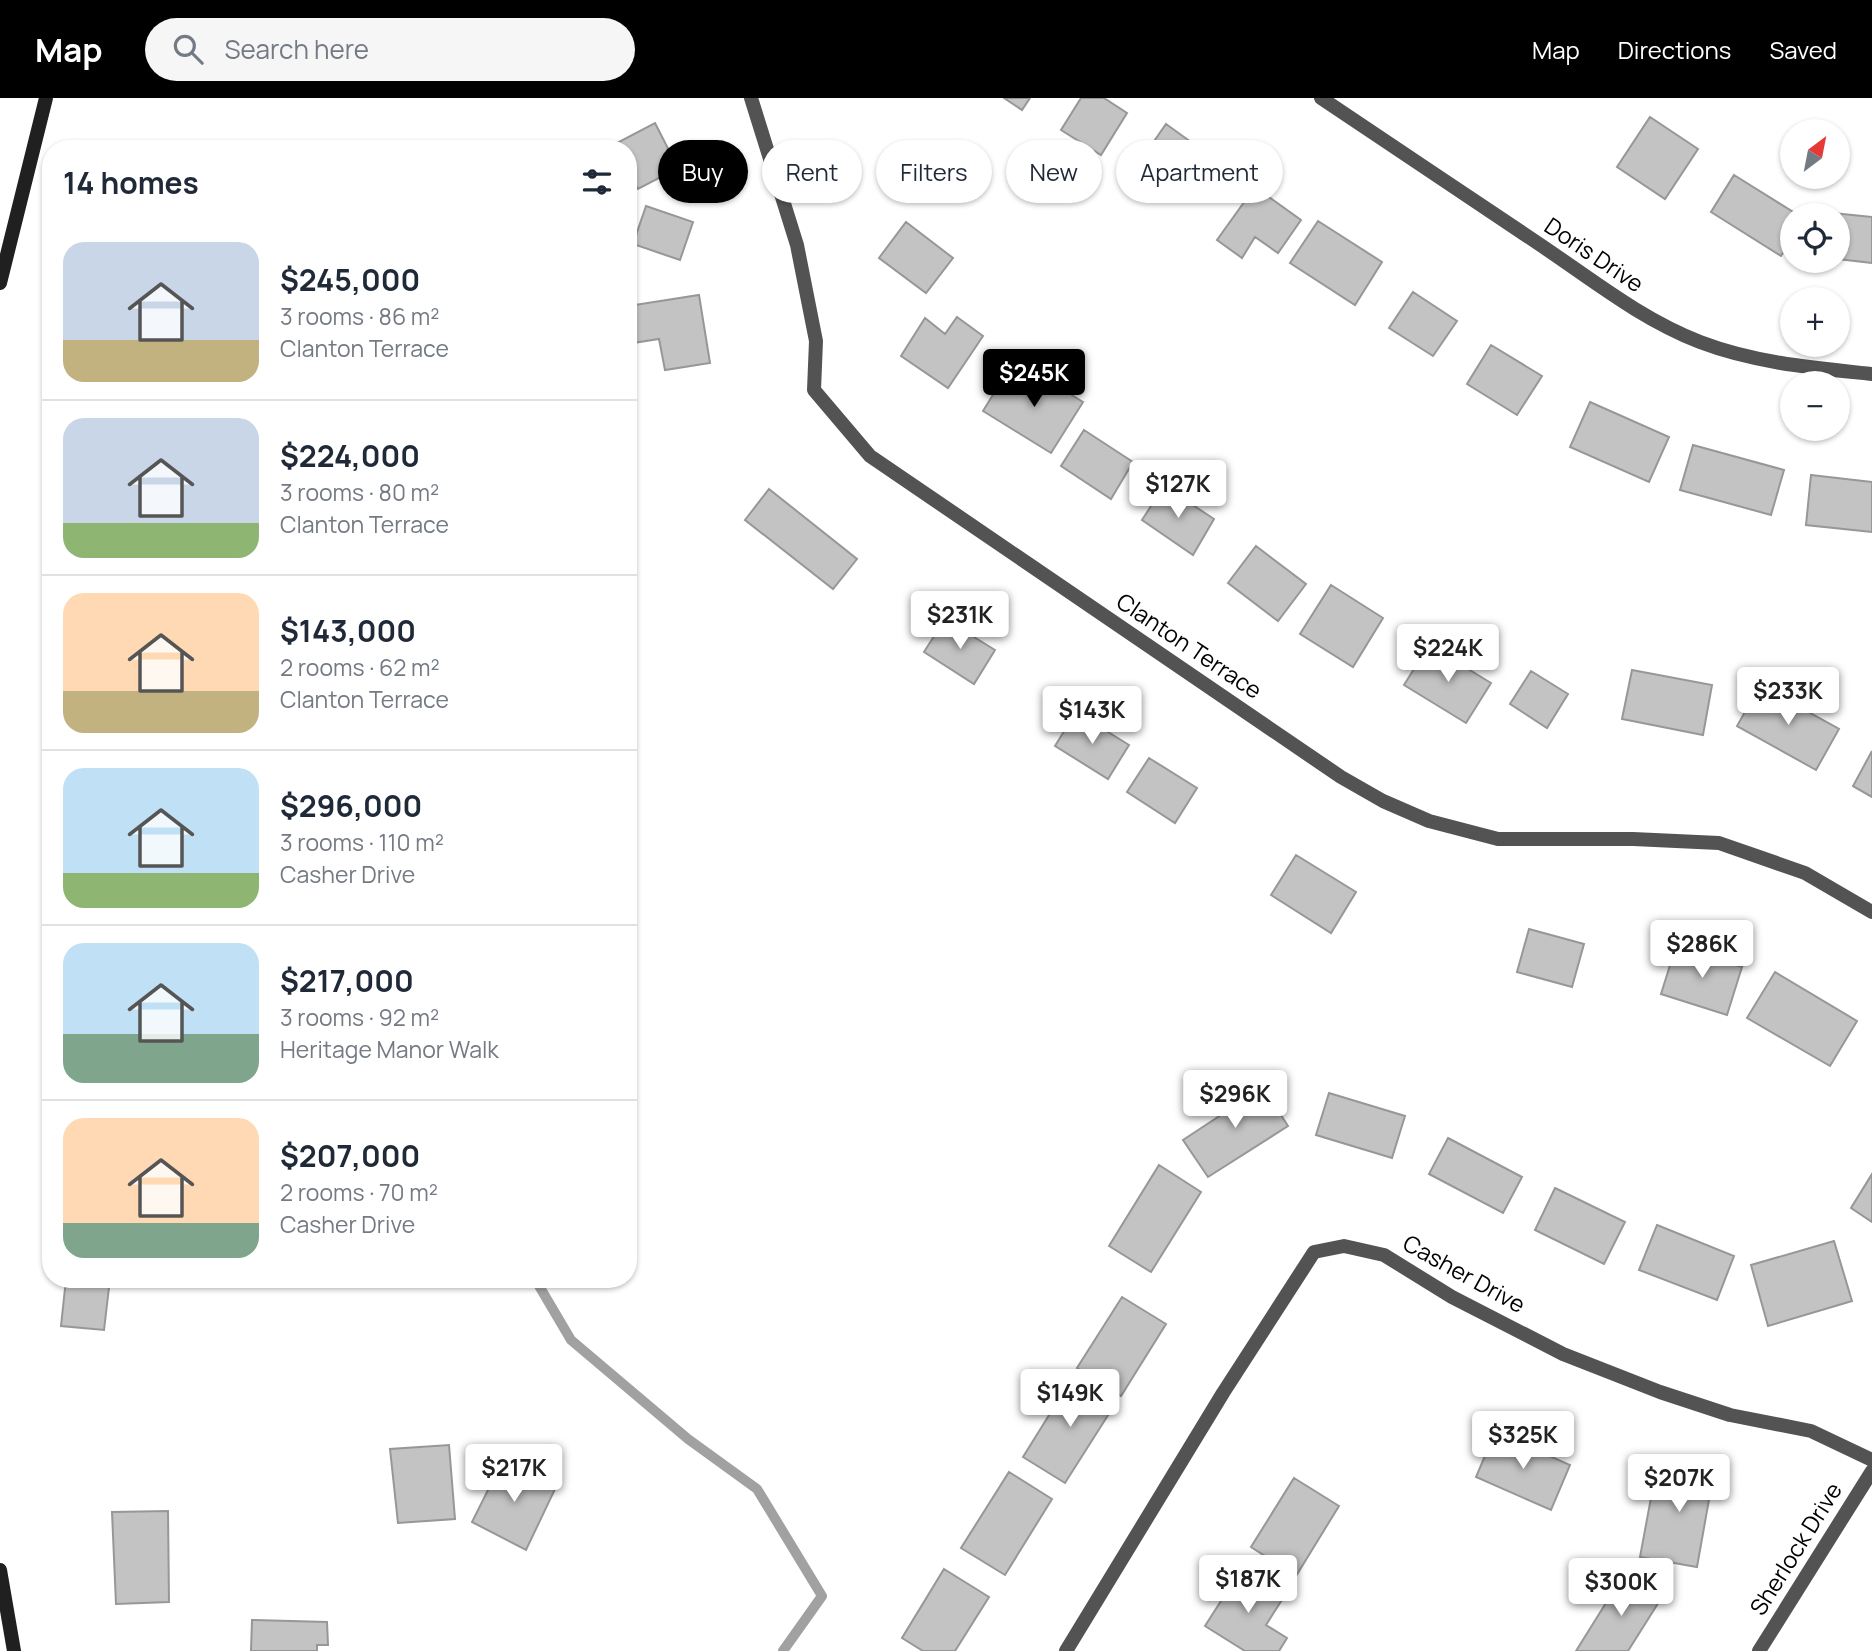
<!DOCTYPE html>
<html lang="en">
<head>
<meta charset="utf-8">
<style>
  :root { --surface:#fff; --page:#f6f6f7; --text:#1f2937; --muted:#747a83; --line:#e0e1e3; --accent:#000 }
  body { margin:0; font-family:Manrope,sans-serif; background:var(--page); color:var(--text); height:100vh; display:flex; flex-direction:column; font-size:26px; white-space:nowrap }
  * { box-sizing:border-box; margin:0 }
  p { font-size:23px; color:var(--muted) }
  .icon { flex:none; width:38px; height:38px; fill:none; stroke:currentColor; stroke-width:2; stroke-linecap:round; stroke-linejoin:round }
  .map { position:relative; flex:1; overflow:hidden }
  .sheet { position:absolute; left:42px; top:42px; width:595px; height:1148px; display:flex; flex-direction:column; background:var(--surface); border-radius:28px; box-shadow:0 2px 5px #0004 }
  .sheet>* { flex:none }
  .guide { position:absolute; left:658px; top:42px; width:665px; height:63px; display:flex; gap:14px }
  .needle { width:46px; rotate:32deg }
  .fabs { position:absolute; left:1780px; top:21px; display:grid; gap:14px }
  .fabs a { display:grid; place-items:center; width:70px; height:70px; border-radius:50%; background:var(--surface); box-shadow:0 2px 5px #0004; font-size:35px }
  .price { position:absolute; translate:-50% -60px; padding:0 16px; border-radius:7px; background:#fff; color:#222; font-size:23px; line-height:46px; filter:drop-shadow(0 2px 4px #0008) }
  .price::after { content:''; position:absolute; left:50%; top:42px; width:21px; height:16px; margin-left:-10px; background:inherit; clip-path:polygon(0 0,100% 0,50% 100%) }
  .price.current { background:var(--accent); color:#fff }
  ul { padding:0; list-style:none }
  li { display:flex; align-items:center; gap:21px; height:175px; padding:0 21px }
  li+li { border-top:2px solid var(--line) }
  li span { display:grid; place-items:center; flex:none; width:196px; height:140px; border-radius:21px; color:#555 }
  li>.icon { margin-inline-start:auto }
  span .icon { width:84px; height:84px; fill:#fffc; stroke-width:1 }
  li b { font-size:30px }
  h2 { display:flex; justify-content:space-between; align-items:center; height:84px; padding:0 21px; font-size:30px }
  .tag { padding:0 24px; border-radius:32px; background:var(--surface); box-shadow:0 2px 5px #0004; font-size:24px; line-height:63px }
  .tag.current { background:var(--accent); color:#fff }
  header { display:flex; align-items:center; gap:42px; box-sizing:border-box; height:98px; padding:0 35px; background:var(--accent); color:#fff }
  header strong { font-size:33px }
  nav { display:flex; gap:38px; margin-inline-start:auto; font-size:24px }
  .search { width:490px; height:63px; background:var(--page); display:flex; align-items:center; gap:18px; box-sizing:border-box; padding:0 24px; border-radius:38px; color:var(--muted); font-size:26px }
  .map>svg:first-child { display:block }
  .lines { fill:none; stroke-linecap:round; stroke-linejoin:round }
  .stream { stroke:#a1a1a1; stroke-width:10 }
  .building { fill:#c3c3c3; stroke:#979797; stroke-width:2 }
  .street { stroke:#535353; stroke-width:14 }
  .secondary { stroke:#202020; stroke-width:14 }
  .labels { text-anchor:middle; stroke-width:7; stroke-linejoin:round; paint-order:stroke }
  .street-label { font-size:23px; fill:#000; stroke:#fff }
</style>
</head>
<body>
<header>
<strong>Map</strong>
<div class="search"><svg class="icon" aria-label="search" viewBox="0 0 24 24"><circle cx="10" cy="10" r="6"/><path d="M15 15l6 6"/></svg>Search here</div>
<nav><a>Map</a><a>Directions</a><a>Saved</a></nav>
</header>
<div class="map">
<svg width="1872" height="1553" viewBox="0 0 1872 1553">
  <rect width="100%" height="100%" fill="#fff"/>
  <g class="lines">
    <path class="stream" d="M535,1181L571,1242L688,1341L757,1391L822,1498L783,1553"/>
  </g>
  <path class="building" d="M1004,0H1030L1022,12Z
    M1081,0H1104L1127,15L1101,57L1061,32Z
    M1650,19L1698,51L1665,101L1617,69Z
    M655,25L678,70L638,91L628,73V51H617L615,46Z
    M1166,26L1220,65L1195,100L1141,62Z
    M1734,77L1798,117H1792V141L1781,158L1711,114Z
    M1255,89L1301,122L1278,155L1255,139L1242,160L1217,142Z
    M646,108L693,124L680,162L633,146Z
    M1823,114L1872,119V165L1838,161V117H1822Z
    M1318,123L1382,164L1355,207L1290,165Z
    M906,124L953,160L926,195L879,160Z
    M1413,194L1457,223L1433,258L1389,230Z
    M699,197L710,265L665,272L659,241L633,245L628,208Z
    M957,219L983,238L948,290L901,258L925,220L945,236Z
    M1491,247L1542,278L1517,317L1467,286Z
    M1028,270L1083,304L1051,355L983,313L1006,276L1019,285Z
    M1590,304L1669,339L1649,384L1570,349Z
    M1084,332L1133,364L1111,401L1061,368Z
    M1693,347L1784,372L1771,417L1680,392Z
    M1811,377L1872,384V434L1806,427Z
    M1164,388L1214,421L1193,457L1142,422Z
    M769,391L857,461L833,491L745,422Z
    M1256,448L1306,486L1278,523L1228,485Z
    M1331,487L1383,520L1353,569L1300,536Z
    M945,521L995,552L974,586L924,554Z
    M1429,547L1491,585L1466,625L1404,587Z
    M1632,572L1712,587L1703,637L1622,621Z
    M1531,573L1568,596L1547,630L1510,606Z
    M1760,587L1839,631L1816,672L1737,628Z
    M1076,614L1129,647L1108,681L1055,648Z
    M1872,653V699L1853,688Z
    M1149,660L1197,690L1175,725L1127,694Z
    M1296,757L1356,794L1331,835L1271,797Z
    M1529,831L1584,846L1572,889L1517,874Z
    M1676,848L1742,869L1727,917L1661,896Z
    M1775,874L1857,923L1830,968L1747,920Z
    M1231,987L1243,1004L1264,991L1288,1028L1208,1079L1183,1042L1227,1013L1216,997Z
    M1329,995L1405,1018L1392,1060L1316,1037Z
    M1448,1040L1522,1079L1503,1115L1429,1076Z
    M1159,1067L1201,1094L1151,1174L1109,1148Z
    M1872,1076V1124L1851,1110Z
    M1555,1090L1625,1124L1604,1166L1535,1132Z
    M1657,1127L1734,1158L1717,1202L1639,1172Z
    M1834,1143L1852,1203L1768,1228L1751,1167Z
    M66,1181H110L104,1232L61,1228Z
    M1122,1199L1166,1226L1121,1298L1077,1270Z
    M1074,1277L1117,1303L1065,1385L1023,1359Z
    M1495,1334L1570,1367L1551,1412L1476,1379Z
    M449,1347L455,1421L398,1425L390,1351Z
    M1668,1359L1715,1368L1697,1469L1640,1459L1653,1389L1662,1391Z
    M504,1360L556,1389L526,1452L472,1424Z
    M1009,1374L1052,1401L1005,1477L961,1450Z
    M1294,1380L1339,1408L1296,1478L1251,1449Z
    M168,1413L169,1504L116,1506L112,1414Z
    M1242,1470L1285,1497L1266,1527L1287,1540L1279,1553H1245L1205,1528Z
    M944,1471L989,1499L955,1553H923L902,1540Z
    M1624,1476L1662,1499L1628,1553H1576Z
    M252,1522L327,1524L328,1547H317V1553H251Z"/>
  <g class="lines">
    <path class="street" d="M751,0L797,147L816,243L814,292L870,358L1341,679L1383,703L1429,723L1498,741H1633L1719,745L1805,775L1872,814
      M1321,0C1395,49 1468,99 1542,148C1594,183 1641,221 1700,244C1755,265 1814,270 1872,276
      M1066,1553L1223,1295L1314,1154L1344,1148L1384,1157L1452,1199L1563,1256L1660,1294L1730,1317L1811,1333L1872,1362
      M1759,1553L1872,1373"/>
    <path class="secondary" d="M0,185L46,0
      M0,1472L14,1553"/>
  </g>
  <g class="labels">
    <g class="street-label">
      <text transform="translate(1594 157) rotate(34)" y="8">Doris Drive</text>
      <text transform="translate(1189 548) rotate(34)" y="8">Clanton Terrace</text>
      <text transform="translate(1464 1176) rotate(29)" y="8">Casher Drive</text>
      <text transform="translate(1796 1451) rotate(-58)" y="8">Sherlock Drive</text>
    </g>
  </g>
</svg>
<div class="fabs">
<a><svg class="needle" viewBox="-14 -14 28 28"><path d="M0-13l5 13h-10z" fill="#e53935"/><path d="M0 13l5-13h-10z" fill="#747a83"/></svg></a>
<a><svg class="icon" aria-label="locate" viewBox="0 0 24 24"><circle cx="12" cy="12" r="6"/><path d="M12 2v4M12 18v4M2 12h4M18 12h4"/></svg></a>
<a>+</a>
<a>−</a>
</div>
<b class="price current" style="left:1034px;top:311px">$245K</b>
<b class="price" style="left:1178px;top:422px">$127K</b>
<b class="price" style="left:960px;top:553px">$231K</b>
<b class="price" style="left:1448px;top:586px">$224K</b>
<b class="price" style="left:1788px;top:629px">$233K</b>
<b class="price" style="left:1092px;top:648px">$143K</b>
<b class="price" style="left:1702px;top:882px">$286K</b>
<b class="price" style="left:1235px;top:1032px">$296K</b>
<b class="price" style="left:1070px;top:1331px">$149K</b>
<b class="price" style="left:1523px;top:1373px">$325K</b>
<b class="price" style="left:514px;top:1406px">$217K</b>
<b class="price" style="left:1679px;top:1416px">$207K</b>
<b class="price" style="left:1248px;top:1517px">$187K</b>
<b class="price" style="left:1621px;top:1520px">$300K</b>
<div class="guide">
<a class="tag current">Buy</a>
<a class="tag">Rent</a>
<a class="tag">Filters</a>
<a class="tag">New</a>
<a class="tag">Apartment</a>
</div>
<section class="sheet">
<h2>14 homes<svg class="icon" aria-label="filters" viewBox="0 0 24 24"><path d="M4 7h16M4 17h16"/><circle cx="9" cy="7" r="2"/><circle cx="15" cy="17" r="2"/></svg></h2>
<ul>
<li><span style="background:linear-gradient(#c9d6e8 70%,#c2b280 0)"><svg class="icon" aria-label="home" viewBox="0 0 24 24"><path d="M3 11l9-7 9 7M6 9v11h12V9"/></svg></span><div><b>$245,000</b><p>3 rooms · 86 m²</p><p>Clanton Terrace</p></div></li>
<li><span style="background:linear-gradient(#c9d6e8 75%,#8fb573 0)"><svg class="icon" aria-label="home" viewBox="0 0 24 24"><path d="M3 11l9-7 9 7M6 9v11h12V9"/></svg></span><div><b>$224,000</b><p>3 rooms · 80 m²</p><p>Clanton Terrace</p></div></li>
<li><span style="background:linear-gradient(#ffd9b3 70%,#c2b280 0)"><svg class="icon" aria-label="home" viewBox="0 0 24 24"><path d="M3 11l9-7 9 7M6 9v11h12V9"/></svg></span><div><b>$143,000</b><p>2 rooms · 62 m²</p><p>Clanton Terrace</p></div></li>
<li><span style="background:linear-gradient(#bfe0f5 75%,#8fb573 0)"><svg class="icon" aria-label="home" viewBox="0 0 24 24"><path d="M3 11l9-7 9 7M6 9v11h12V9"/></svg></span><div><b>$296,000</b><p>3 rooms · 110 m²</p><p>Casher Drive</p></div></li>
<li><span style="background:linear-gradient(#bfe0f5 65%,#7fa58c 0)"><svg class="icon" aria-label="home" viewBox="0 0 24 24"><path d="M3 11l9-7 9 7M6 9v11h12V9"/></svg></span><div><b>$217,000</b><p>3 rooms · 92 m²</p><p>Heritage Manor Walk</p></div></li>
<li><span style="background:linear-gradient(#ffd9b3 75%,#7fa58c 0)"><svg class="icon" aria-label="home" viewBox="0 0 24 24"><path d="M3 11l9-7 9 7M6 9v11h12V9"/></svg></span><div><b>$207,000</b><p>2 rooms · 70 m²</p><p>Casher Drive</p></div></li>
</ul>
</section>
</div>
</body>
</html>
